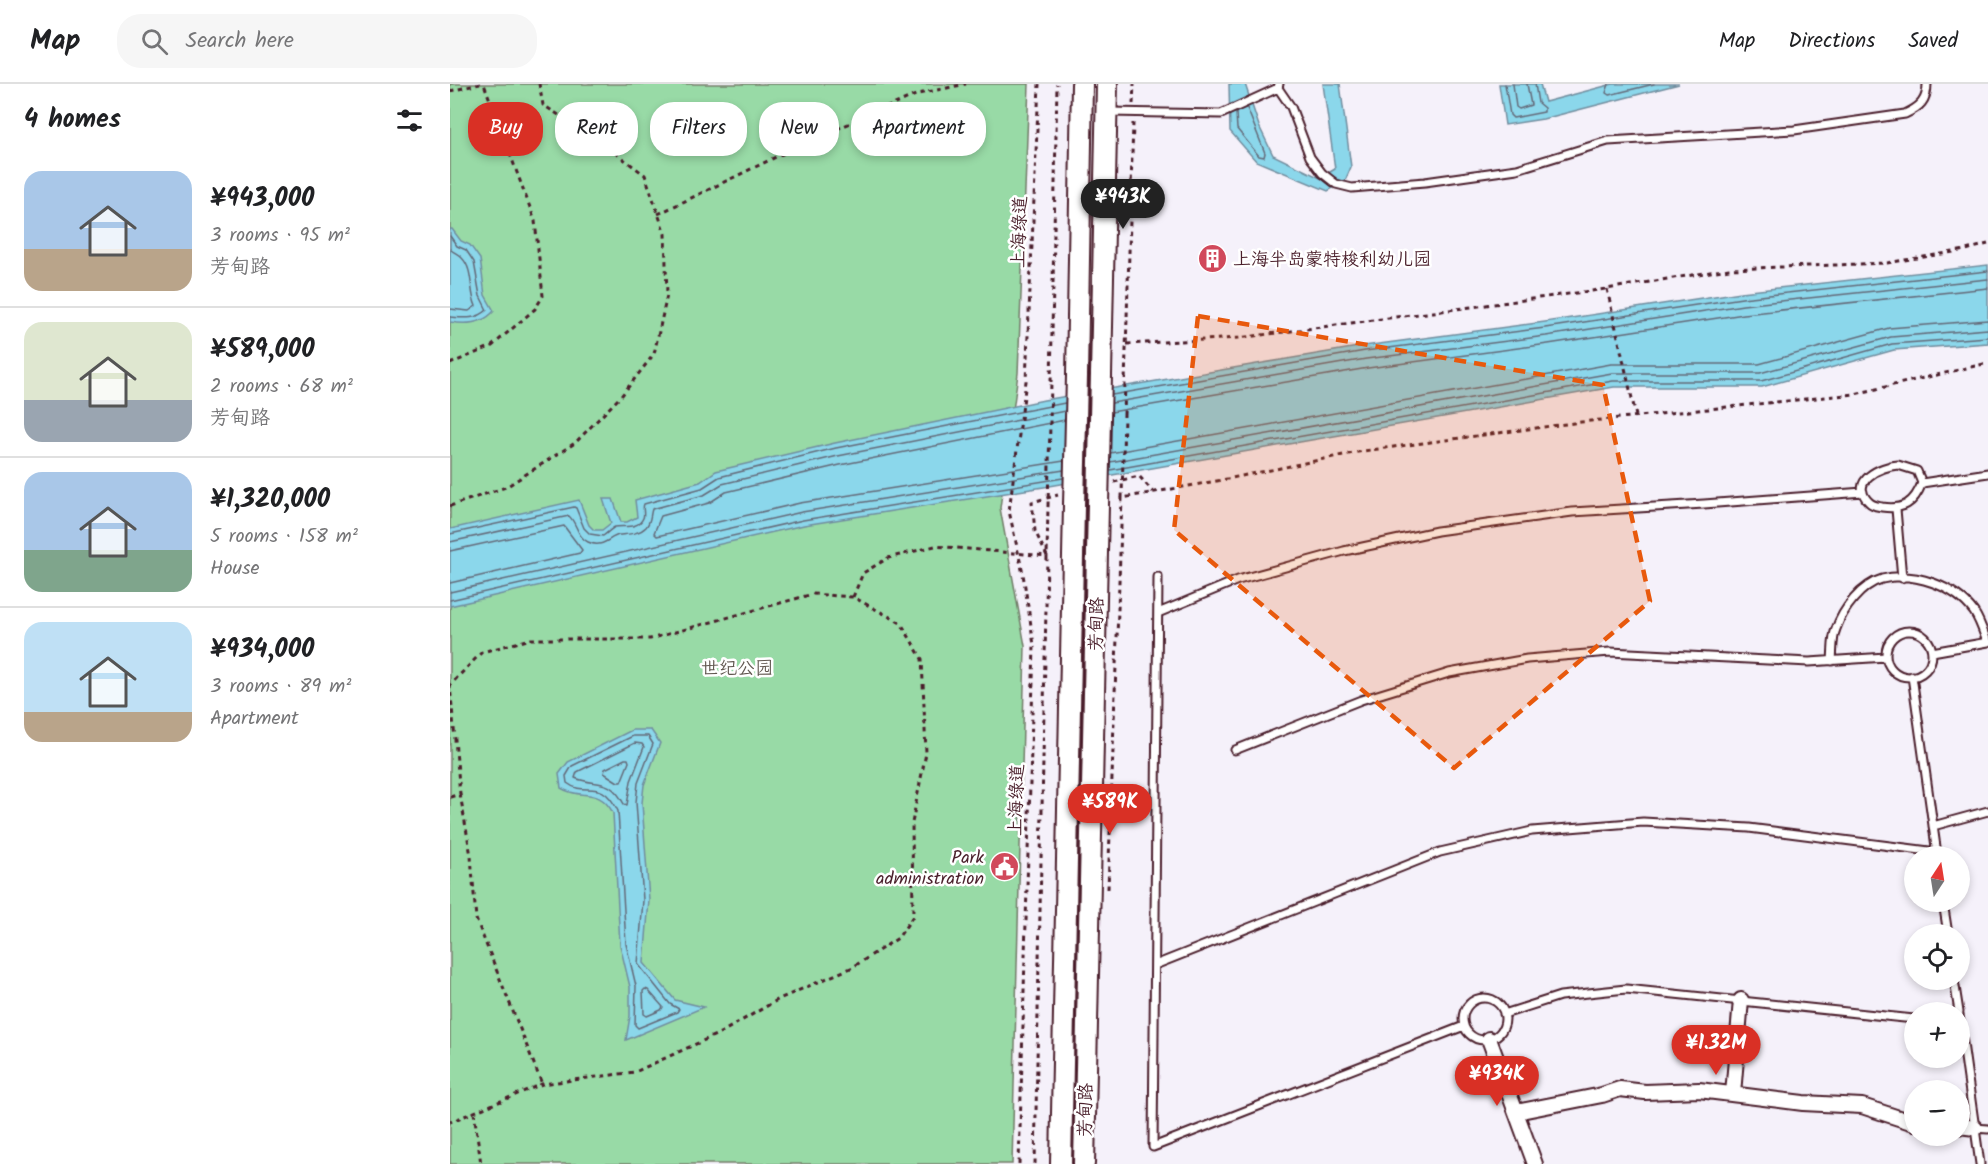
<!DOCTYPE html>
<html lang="en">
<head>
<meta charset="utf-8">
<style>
  :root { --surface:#fff; --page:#f6f6f6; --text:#202124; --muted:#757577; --line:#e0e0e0; --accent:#d93025 }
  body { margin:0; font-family:Kalam,"LXGW WenKai TC",sans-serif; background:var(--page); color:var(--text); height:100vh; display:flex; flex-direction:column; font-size:22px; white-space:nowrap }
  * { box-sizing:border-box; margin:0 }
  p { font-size:20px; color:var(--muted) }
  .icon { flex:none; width:33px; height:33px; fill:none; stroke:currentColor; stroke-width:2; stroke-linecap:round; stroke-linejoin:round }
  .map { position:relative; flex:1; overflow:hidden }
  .details { display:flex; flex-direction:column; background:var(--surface); width:450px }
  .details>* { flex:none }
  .guide { position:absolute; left:18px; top:18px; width:570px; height:54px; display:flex; gap:12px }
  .needle { width:39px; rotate:12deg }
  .fabs { position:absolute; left:1454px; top:762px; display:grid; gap:12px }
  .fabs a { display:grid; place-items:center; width:66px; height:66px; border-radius:50%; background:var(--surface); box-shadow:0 3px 9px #0003; font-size:30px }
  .price { position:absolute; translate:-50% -51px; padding:0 14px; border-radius:21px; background:var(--accent); color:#fff; font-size:20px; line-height:39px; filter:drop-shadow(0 2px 3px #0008) }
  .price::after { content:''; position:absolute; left:50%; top:36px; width:18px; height:14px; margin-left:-9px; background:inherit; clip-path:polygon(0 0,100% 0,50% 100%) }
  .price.current { background:#222; color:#fff }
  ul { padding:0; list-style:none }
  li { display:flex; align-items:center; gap:18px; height:150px; padding:0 24px }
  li+li { border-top:2px solid var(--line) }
  li span { display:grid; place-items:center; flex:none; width:168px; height:120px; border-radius:18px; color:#555 }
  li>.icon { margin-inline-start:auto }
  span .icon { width:72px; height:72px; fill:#fffc; stroke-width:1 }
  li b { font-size:26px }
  h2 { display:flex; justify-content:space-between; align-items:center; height:72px; padding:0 24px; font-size:26px }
  .pill { padding:0 21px; border-radius:24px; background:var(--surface); box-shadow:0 3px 9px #0003; font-size:21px; line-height:54px }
  .pill.current { background:var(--accent); color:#fff }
  header { display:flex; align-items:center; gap:36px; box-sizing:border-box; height:84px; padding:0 30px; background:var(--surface); border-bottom:2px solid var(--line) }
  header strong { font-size:28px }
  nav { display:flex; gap:33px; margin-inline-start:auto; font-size:21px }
  .search { width:420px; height:54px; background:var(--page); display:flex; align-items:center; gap:15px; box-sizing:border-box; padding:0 21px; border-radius:24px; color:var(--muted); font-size:22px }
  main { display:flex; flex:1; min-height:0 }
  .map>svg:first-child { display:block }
  .green { fill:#98daa6; stroke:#717c68; stroke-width:1.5 }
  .water { fill:#8bd7eb; stroke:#718d9e; stroke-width:1.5 }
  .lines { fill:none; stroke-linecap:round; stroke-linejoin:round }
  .shore { stroke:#646978; stroke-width:1.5 }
  .service-casing { stroke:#4a1f2b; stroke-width:11 }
  .minor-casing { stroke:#4a1f2b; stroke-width:18 }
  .secondary-casing { stroke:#4a1f2b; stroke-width:24 }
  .path { stroke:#4a1f2b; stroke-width:3; stroke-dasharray:4.5 4.5; stroke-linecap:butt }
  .service { stroke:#fff; stroke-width:7 }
  .minor { stroke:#fff; stroke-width:14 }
  .secondary { stroke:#fff; stroke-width:20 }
  .secondary-bridge-casing { stroke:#4a1f2b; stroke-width:24; stroke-linecap:butt }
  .path-bridge { stroke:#4a1f2b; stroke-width:3; stroke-dasharray:4.5 4.5; stroke-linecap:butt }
  .secondary-bridge { stroke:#fff; stroke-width:20 }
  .marked { fill:#e8590c; fill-opacity:0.2; stroke:#e8590c; stroke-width:4.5; stroke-dasharray:12 8; stroke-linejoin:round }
  .labels { text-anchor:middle; stroke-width:5; stroke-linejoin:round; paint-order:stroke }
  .street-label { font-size:18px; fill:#4a1f2b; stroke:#fff }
  .poi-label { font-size:18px; fill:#4a1f2b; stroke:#fff; text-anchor:start }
  .park-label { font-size:18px; fill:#615750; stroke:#fff }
</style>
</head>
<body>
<header>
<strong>Map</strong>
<div class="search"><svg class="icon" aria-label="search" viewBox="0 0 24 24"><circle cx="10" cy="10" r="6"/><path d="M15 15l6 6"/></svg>Search here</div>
<nav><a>Map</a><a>Directions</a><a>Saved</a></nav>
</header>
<main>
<section class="details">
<h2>4 homes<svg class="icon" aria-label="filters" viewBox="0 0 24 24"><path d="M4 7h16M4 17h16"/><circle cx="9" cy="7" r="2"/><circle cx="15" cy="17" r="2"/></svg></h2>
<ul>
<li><span style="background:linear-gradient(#a9c7e8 65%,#b9a48a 0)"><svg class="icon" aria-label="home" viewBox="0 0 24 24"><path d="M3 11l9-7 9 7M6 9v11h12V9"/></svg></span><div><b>¥943,000</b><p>3 rooms · 95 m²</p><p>芳甸路</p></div></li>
<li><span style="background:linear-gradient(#dfe7d0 65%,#9aa5b1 0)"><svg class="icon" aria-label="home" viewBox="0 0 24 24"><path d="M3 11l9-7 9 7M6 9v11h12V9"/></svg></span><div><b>¥589,000</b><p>2 rooms · 68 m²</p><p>芳甸路</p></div></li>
<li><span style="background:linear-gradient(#a9c7e8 65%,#7fa58c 0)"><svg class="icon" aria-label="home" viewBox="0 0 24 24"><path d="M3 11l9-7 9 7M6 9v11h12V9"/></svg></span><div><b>¥1,320,000</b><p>5 rooms · 158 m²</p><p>House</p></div></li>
<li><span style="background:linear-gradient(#bfe0f5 75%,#b9a48a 0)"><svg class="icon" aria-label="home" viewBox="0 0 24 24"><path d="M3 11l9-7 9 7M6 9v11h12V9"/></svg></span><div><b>¥934,000</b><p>3 rooms · 89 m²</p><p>Apartment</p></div></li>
</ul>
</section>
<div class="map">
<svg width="1538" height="1080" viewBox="0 0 1538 1080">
  <rect width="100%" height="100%" fill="#f5f1fa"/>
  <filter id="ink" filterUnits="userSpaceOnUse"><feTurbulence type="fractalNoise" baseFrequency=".0167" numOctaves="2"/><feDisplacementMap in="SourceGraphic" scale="12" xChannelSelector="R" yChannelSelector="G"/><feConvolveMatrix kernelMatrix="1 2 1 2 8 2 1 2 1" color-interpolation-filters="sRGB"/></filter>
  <g filter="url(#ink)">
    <path class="green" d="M0,0H579L568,289L550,424L575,562L562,1080H0Z"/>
    <path class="water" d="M779,0H795L809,42L823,71L870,94L885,85L873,0H890L901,83L895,97L878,107L806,77L780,47Z
      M1049,0H1090L1095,18L1163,0H1229L1093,35L1055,41Z
      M0,145H2L11,157L20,161L30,175L35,211L44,227C33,240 17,241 0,238Z
      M1538,181V259L1444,266L1312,303H1164L594,403L354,441L0,522V445L129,416L139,441L144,446H152L161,439L153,415H163L171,438H177L187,433L185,416L250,398L266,387L385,359L594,316L914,262L1095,238L1291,208Z
      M182,646H201L210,659L194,701L192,719L199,816L194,879L225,916L254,923L176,956L180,932V903L170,861L163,729C149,702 132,717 111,704L109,690L118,678Z"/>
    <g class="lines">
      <path class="shore" d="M1055,0L1060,31L1063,34L1094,28V24L1088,19L1085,0
        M1063,0L1066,23L1069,25L1081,21L1077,0
        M1159,0L1156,9L1159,11L1204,0
        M786,29L787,45L809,72L814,73L815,69L797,24
        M0,152L7,162L16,166L24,178L30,212L37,226C27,236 13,234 0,233
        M0,165C4,169 9,170 12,174C24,186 19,208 26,222L19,227L0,225
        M662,311L915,267L1095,244L1292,214L1538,187
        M662,319L916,275L1096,252L1293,221L1538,195
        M661,328L918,284L1098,260L1294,230L1538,204
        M660,369L1161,280H1309L1439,244L1538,236
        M614,377L350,419L207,452L204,449L211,432L259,419L276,408L390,381L615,336
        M660,378L1162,289H1310L1441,253L1538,245
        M660,386L1163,297H1311L1442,260L1538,253
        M0,450L124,423L126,424L134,444L140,450L153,452C156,450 162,444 165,443C172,441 188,446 193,434C195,430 192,424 194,420L252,404L269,393L386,364L615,319
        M0,458L119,432C127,439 127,453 138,458C153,465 159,453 169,451C179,450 189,450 196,443C201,438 200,431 202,425L254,411L272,400L388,372L615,327
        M0,467L114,442L132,466L130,469L0,499
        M0,508L352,428L614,386
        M0,516L353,436L613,394
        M183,652H198L203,660L188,699L186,718L193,816L188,880L220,920L229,925L227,928L188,944L185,941L186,902L176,860L168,727C151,691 136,714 117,699L116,692L122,682Z
        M185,659L192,660L194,663L181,697L177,721L174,720C159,692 147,703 125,694L127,688Z
        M175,675H178L179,678L171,698H168L154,689L155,685Z
        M195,905L198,906L213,923L211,926L197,932L194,930L193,907Z"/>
      <defs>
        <path id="service" d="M829,0L828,4L841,23L860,73L872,89L886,100L902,104L975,98L1067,85L1158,57L1344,46L1455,30C1470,23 1477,17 1477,0
          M659,28L771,30L828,4
          M1448,381L1467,387L1472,399C1464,420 1453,426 1432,423C1427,422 1423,422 1419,418C1398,397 1431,382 1448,381Z
          M1472,399L1538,389
          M1446,425L1452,494
          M708,493L703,1063L1014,942
          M708,529L788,496L894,467L987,447L1122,428L1254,420L1413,408
          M1436 570a23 23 0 1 1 46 0a23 23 0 1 1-46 0Z
          M1482,568L1538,558
          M1382,577C1383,567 1382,554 1386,545C1393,525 1411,501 1432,495C1464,487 1505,502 1524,528C1530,537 1533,547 1537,558
          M1462,592L1487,770
          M785,666L911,616L999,589L1077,575L1160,568L1359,578L1436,573
          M1483,742L1538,727
          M1493,818L1498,850
          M705,881L990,768L1082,747L1193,738L1299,744L1487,768
          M1504,896L1509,928
          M1013 935a21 21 0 1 1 42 0a21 21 0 1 1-42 0Z
          M1054,930L1110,912L1176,905L1464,935
          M1509,931L1530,1080
          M1525,1044L1538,1045"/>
        <path id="minor" d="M1039,955L1085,1080
          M1283,1010L1291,916
          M1066,1028L1152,1011L1170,1005L1195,1008L1249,1006L1353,1019L1412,1022L1464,1039
          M1509,1042L1525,1044"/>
        <path id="secondary" d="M651,291L657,0
          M627,292L632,0
          M611,1080L624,421
          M634,1080L648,421"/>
      </defs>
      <use href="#service" class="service-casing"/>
      <use href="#minor" class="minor-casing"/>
      <use href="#secondary" class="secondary-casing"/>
      <path class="path" d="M0,7L30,0
        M683,20L684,0
        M208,130L359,57L468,10L516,0
        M1157,205L1186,332
        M677,260L789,254L1156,205L1279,185L1437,179L1516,166L1538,160
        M0,280L42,262L85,225L93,212L85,137L34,0
        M601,298L607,0
        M674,331L683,39
        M664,398L689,392L703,408
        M0,422L56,403L125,359L172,311L204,270L217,211L215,150L195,91L144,53L93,21L89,0
        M403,513L413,489L438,474L485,462L597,472L585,447L582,418L608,411
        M10,710L21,772L26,835L92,1000
        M0,713L10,710L0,601L32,568L81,555H200L363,510L403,513L451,539L472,575L476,669L462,739L463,832L448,854L403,883L329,915L272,948L185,988L92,1000L0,1038
        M658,805L672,414L772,396L913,367L1131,338L1405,310L1538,279
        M24,1028L31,1080
        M569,1080L584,561L573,490L559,427L576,297L589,0
        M585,1080L598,422"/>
      <use href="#service" class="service"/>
      <use href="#minor" class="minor"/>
      <use href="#secondary" class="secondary"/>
      <defs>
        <path id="secondary-bridge" d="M624,421L627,292
          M648,421L651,291"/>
      </defs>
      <use href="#secondary-bridge" class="secondary-bridge-casing"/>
      <path class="path-bridge" d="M672,414L674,331
        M598,422L601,298"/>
      <use href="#secondary-bridge" class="secondary-bridge"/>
    </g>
  </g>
  <path class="marked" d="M748,232L1153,301L1200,517L1004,684L724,446Z"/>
  <defs>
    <symbol id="building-disc" viewBox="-11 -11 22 22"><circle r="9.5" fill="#d1495b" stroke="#fff"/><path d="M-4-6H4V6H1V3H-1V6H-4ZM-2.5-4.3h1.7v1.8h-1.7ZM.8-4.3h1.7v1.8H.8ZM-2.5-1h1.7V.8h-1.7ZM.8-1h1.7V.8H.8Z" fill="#fff"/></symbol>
    <symbol id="civic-disc" viewBox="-11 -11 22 22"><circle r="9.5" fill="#d1495b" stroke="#fff"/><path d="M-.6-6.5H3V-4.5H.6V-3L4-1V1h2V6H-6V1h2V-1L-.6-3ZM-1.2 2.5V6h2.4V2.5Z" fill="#fff"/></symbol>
  </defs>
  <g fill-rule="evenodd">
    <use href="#building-disc" x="746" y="158" width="33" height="33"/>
    <use href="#civic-disc" x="538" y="766" width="33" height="33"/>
  </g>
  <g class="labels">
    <g class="street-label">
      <text transform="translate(569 148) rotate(-88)" y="6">上海绿道</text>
      <text transform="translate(646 540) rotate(-89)" y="6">芳甸路</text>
      <text transform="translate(566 716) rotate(-88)" y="6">上海绿道</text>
      <text transform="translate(635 1026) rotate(-89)" y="6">芳甸路</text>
    </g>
    <g class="poi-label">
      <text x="783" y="181">上海半岛蒙特梭利幼儿园</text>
      <text x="534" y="779" text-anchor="end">Park<tspan x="534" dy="21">administration</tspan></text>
    </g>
    <g class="park-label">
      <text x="287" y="590">世纪公园</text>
    </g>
  </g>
</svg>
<div class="fabs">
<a><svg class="needle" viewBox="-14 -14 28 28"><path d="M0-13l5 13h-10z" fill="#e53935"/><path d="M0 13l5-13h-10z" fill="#757577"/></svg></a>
<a><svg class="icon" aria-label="locate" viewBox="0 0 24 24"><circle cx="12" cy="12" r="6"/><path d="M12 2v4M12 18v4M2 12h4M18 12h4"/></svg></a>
<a>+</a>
<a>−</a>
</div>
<b class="price current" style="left:673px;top:146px">¥943K</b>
<b class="price" style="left:660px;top:751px">¥589K</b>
<b class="price" style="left:1266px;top:992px">¥1.32M</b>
<b class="price" style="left:1047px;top:1023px">¥934K</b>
<div class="guide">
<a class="pill current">Buy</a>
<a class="pill">Rent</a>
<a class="pill">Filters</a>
<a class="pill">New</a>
<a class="pill">Apartment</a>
</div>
</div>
</main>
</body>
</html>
